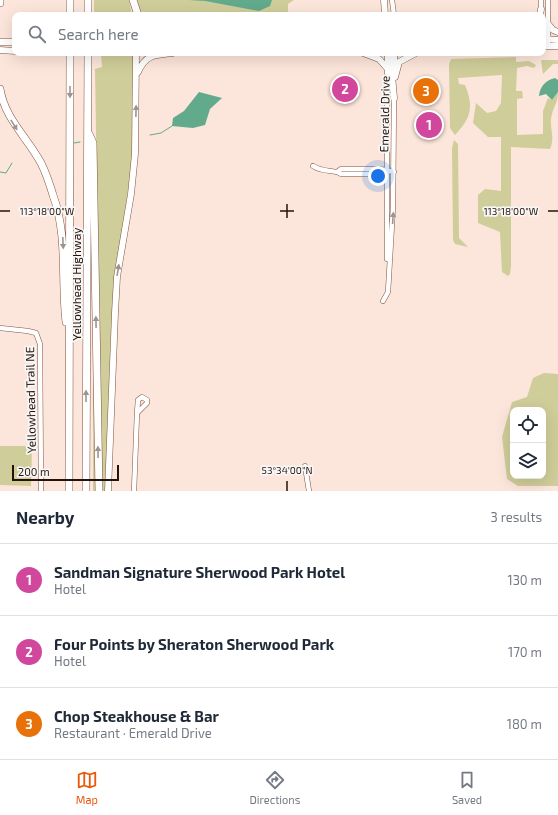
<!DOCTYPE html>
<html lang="en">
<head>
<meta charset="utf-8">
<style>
	:root { --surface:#fff; --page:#f2f2f3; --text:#1f2937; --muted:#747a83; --line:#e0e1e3; --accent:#ea580c }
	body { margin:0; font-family:"Exo 2",sans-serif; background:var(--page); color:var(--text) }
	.controls { position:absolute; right:12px; bottom:12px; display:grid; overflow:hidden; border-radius:8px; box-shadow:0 4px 16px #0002 }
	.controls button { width:36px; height:36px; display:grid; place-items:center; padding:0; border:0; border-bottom:1px solid var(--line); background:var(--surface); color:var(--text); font:20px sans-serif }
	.scale { position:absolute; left:12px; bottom:10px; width:107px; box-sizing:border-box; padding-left:4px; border:2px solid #261209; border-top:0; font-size:11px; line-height:14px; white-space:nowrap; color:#261209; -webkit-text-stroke:3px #f7f7f7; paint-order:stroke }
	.you { position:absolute; left:378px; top:176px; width:14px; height:14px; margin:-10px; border:3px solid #fff; border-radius:50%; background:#1a73e8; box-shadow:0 0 0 6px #1a73e833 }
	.badge { display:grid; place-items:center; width:26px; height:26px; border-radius:50%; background:var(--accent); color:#fff; font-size:13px; font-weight:700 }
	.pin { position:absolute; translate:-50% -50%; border:2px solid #fff; box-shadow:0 1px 4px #0006 }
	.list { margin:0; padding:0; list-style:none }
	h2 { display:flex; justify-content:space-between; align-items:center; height:52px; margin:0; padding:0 16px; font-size:17px }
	h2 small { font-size:13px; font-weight:400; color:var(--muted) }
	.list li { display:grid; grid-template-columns:26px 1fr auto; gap:12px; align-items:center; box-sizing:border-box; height:72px; padding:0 16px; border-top:1px solid var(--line) }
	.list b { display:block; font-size:15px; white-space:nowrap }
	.list p { margin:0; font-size:13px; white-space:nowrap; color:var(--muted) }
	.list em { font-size:13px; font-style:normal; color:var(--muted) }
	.icon { flex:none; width:22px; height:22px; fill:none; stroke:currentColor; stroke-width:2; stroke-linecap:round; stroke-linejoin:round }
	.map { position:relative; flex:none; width:558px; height:491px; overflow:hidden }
	.search { position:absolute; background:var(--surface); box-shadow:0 4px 16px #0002; left:12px; right:12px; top:12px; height:44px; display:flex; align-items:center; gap:10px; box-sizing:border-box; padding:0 14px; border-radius:8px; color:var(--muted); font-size:15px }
	.sheet { height:268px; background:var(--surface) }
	nav { display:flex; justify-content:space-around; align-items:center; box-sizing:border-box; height:56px; border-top:1px solid var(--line); background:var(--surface); font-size:11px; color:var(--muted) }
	nav a { display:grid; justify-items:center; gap:2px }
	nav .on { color:var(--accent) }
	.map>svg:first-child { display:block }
</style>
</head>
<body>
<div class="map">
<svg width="558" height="491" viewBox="0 0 558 491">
	<rect width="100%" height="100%" fill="#fce5da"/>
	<path fill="#cfcd99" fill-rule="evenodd" d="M 94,0 L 129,0 L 132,15 L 94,15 Z
		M 136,0 L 294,0 L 288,4 L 288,15 L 140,15 Z
		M 131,53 L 134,59 L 132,160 L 116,277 L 111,328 L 105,491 L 102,491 L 95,69 L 102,67 L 101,54 Z
		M 516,57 L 516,62 L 529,61 L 536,65 L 534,68 L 527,66 L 517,68 L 516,91 L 522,91 L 523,98 L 517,99 L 517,135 L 543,134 L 543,111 L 548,98 L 552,100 L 558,92 C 558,103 554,105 552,114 C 548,128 556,134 550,149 L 511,147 L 511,266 L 510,274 L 508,276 L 502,272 L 500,232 L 478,223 L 478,195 L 485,189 L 501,191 L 501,137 L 488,137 L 473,123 L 476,103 L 487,113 L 496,111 L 501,103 L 502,75 L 458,78 L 459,84 L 465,85 C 474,107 471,118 455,135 L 450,128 L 449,64 L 451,59 Z
		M 541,60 L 558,60 L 558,64 L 553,64 L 543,74 Z
		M 454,140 L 458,144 L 459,238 L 468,247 L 455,244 L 453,240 L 452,148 Z
		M 93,338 L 97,491 L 93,491 Z
		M 544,373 L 558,374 L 558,486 L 518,486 L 507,479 L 502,437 L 512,402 L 527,397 L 533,378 ZM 513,410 L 543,410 L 543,476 L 513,476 Z
		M 0,446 L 32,446 L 31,486 L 0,485 Z"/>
	<path fill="#62aa8c" d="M 189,0 L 272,0 L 270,6 L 259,11 L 205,1 Z
		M 555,78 L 558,80 L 558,92 L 552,100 L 546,94 L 539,96 C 540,86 546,80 555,78 Z
		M 199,92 L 222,98 L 210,109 L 205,125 L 193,128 L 172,126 L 173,118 L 184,111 Z"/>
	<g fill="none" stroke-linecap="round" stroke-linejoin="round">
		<path stroke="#62aa8c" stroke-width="1" d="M 150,135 L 161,133 L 172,126
			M 74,143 L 80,142
			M 0,172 L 6,173 L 12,163"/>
		<g stroke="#83533d" stroke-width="5.5">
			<path id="minor" d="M 392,0 L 394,15
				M 548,0 L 548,42
				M 541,12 L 541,0
				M 395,73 L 395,53
				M 313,166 C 324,173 333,169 341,174 L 380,174 L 386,172
				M 337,172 L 341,169 L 380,169 L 394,172
				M 387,259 L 387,53
				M 383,301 L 388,292 L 393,207 L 394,95
				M 0,328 L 28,331 L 36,333 L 40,344 L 41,491
				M 142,397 L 147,400 L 147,403 L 137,413 L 138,400 Z
				M 305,466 L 309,491
				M 134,491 L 137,413"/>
		</g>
		<g stroke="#83533d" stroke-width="7">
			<path id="major" d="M 384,0 L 385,15
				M 540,15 L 541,9
				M 548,24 L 553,30 L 558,32
				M 543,39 L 558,40
				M 0,42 L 15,42
				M 543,46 L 558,46
				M 0,50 L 15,51
				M 363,53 L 379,59 L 387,68
				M 390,53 L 394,98
				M 138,72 C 146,54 155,55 173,53
				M 395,77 L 399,62 L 416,53
				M 108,491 L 115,313 L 117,277 L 131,194 L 135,154 L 136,53"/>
		</g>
		<g stroke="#83533d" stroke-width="8">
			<path id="highway" d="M 88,0 L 88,15
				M 133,0 L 138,15
				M 0,3 L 0,0
				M 70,15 L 70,0
				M 0,89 C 5,119 27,137 41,163 C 46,173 50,185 53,195 C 68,236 61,280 66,322
				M 89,134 L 93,143 L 99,491
				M 69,491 L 70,53
				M 86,491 L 88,53"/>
		</g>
		<use href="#minor" stroke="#fff" stroke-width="4.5"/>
		<use href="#major" stroke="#fff" stroke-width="6"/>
		<use href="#highway" stroke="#fff" stroke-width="7"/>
	</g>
	<defs><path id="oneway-solid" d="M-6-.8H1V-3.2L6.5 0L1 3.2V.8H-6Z"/></defs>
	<g fill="#9d9490">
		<use href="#oneway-solid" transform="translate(70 92) rotate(90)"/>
		<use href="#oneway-solid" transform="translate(136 111) rotate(-89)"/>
		<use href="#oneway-solid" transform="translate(14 125) rotate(58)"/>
		<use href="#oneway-solid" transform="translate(393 218) rotate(-86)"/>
		<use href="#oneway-solid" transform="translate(63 243) rotate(88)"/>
		<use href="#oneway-solid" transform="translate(118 270) rotate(-81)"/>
		<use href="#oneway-solid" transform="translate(96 322) rotate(-91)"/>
		<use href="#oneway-solid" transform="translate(86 396) rotate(-90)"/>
		<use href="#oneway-solid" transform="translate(98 452) rotate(-91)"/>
	</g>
	<path fill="none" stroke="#261209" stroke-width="1.5" d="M 287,204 L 287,218M 0,211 L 10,211M 280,211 L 294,211M 548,211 L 558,211M 287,481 L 287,491"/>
	<g text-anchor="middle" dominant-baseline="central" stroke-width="3.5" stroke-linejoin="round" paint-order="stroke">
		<g font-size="12" fill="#261209" stroke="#f7f7f7">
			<text transform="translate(384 114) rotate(-89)">Emerald Drive</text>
			<text transform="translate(76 284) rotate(-90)">Yellowhead Highway</text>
			<text transform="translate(30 400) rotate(-91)">Yellowhead Trail NE</text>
		</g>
	</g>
	<g font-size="10" text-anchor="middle" fill="#261209" stroke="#f7f7f7" stroke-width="3.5" stroke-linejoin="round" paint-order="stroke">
		<text x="511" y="215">113°18'00"W</text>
		<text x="47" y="215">113°18'00"W</text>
		<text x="287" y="474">53°34'00"N</text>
	</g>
</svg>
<div class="controls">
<button><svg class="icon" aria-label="locate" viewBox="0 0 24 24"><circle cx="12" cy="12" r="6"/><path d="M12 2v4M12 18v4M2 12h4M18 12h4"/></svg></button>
<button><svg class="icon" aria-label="layers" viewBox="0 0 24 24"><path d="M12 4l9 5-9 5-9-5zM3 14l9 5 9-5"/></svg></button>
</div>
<div class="scale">200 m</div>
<div class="you"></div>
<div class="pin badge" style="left:429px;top:125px;background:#d1479c">1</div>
<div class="pin badge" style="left:345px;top:89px;background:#d1479c">2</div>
<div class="pin badge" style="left:426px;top:91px;background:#e8710a">3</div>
<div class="search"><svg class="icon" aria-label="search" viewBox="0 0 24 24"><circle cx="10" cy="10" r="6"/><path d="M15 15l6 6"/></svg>Search here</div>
</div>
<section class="sheet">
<h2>Nearby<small>3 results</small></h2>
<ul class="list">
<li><span class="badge" style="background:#d1479c">1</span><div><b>Sandman Signature Sherwood Park Hotel</b><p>Hotel</p></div><em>130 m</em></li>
<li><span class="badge" style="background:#d1479c">2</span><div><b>Four Points by Sheraton Sherwood Park</b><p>Hotel</p></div><em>170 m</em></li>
<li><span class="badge" style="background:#e8710a">3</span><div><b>Chop Steakhouse &amp; Bar</b><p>Restaurant · Emerald Drive</p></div><em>180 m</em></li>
</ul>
</section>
<nav>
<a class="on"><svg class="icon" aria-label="map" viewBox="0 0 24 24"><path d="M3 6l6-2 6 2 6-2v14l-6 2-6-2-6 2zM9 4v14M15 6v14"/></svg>Map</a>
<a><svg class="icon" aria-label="directions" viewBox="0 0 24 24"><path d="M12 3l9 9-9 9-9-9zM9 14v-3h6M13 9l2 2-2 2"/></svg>Directions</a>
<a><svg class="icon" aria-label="saved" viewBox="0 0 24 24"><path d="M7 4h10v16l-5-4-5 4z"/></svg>Saved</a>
</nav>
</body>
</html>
